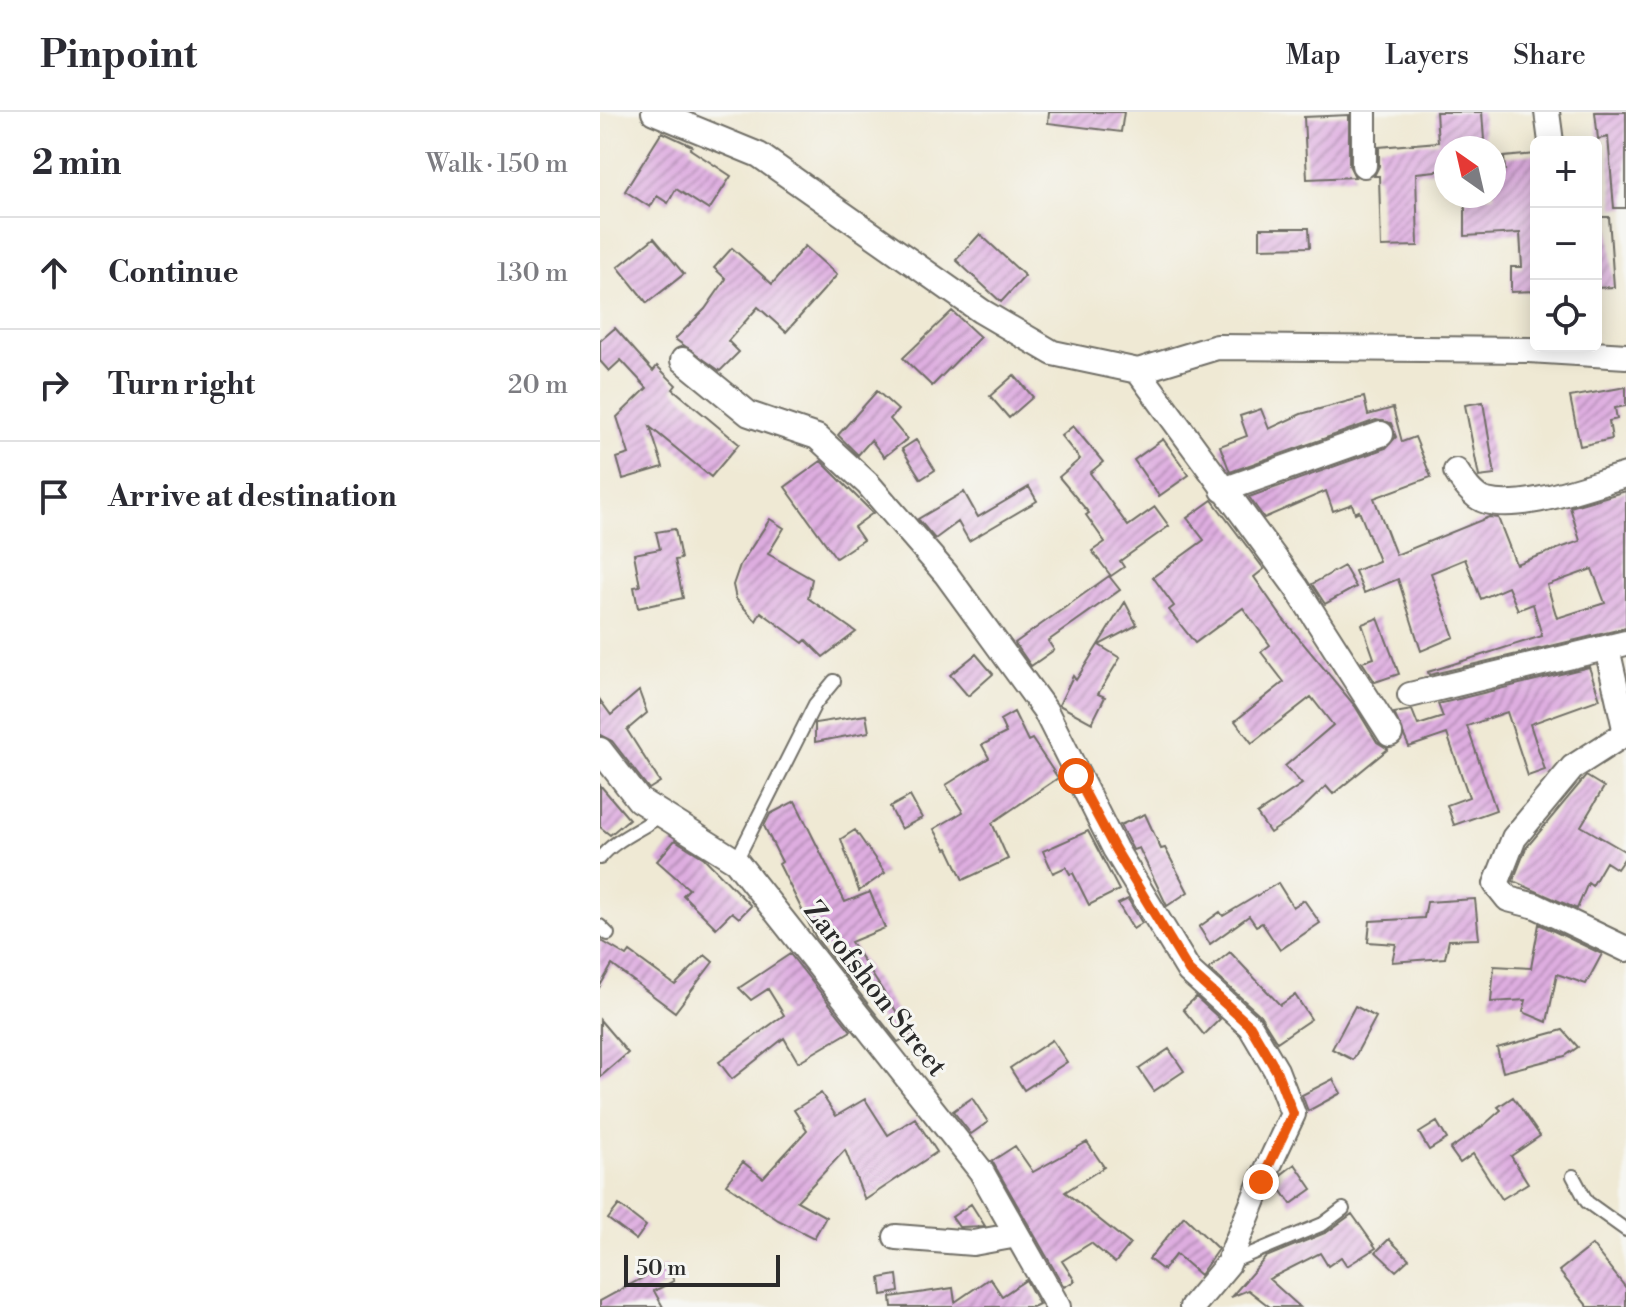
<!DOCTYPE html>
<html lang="en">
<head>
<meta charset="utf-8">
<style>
	:root { --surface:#fff; --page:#f7f7f7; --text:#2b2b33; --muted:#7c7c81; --line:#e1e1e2 }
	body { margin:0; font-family:"Libre Bodoni",serif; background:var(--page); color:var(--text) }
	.controls { position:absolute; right:24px; top:24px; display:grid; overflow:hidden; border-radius:12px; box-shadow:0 4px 20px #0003 }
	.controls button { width:72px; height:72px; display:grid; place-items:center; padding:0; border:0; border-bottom:2px solid var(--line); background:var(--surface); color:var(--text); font:40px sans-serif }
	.compass { position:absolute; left:834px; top:24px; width:72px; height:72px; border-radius:50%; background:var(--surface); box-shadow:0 4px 20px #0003; rotate:326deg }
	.scale { position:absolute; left:24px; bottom:20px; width:156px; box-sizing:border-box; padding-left:8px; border:4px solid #2b2b2b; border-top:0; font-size:22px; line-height:28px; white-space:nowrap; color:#2b2b2b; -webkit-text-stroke:6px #f6f6f2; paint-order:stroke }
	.stop { position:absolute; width:24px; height:24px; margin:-18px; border:6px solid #ea580c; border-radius:50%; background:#fff }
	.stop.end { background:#ea580c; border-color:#fff; box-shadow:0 2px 8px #0008 }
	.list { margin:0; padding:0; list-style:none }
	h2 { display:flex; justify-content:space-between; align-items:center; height:104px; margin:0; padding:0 32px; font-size:34px }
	h2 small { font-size:26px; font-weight:400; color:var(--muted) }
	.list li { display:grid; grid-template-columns:52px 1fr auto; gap:24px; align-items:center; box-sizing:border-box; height:112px; padding:0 32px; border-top:2px solid var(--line) }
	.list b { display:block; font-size:30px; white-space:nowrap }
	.list em { font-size:26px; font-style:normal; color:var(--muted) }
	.icon { flex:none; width:44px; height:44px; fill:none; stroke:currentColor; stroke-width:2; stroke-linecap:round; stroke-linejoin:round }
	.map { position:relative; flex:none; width:1026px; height:1195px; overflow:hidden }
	header { display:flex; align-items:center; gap:48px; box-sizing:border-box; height:112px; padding:0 40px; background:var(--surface); border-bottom:2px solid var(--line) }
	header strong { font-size:38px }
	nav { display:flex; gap:44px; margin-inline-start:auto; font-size:28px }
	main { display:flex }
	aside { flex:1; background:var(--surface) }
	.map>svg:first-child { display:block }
</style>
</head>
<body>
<header>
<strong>Pinpoint</strong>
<nav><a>Map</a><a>Layers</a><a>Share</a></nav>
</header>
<main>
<aside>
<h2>2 min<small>Walk · 150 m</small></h2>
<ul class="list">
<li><svg class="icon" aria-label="ahead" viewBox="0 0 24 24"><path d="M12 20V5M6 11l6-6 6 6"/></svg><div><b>Continue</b></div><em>130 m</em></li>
<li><svg class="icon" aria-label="right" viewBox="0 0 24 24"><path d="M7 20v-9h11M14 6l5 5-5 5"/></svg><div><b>Turn right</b></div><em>20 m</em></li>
<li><svg class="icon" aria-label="arrive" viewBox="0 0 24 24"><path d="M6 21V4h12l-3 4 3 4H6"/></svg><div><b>Arrive at destination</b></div></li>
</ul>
</aside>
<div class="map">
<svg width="1026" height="1195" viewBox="0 0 1026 1195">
	<defs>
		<pattern id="building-hatch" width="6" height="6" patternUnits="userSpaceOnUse" patternTransform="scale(2)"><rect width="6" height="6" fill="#deade0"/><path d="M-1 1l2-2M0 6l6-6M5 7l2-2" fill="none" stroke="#b48db6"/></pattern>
	</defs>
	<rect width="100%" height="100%" fill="#f6f6f2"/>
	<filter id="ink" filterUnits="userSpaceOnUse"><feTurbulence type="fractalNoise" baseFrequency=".0125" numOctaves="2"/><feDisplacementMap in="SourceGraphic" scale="16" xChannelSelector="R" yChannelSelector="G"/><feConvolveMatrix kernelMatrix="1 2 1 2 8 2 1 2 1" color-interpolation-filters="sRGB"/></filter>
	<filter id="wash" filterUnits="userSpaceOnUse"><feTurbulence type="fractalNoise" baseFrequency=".006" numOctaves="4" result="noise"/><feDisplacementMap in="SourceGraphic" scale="32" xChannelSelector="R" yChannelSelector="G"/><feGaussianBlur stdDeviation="1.8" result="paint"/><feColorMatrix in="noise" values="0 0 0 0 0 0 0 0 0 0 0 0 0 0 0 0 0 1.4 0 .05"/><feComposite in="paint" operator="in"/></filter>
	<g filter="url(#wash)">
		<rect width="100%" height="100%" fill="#efe9d4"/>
		<g id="blocks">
			<path fill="url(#building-hatch)" fill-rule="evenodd" d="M 449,0 L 524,0 L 521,20 L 448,11 Z
				M 836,0 L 882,0 L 884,28 L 868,29 L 868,36 L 846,36 L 846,58 L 816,61 L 818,134 L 781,135 L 779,64 L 774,64 L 779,54 L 779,35 L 838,30 Z
				M 995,0 L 1026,0 L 1026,96 L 1014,96 L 1008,25 L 998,27 Z
				M 749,3 L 749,53 L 755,65 L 707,67 L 704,5 Z
				M 62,20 L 92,34 L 90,37 L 131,64 L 109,98 L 76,77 L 68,91 L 57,84 L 50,95 L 25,79 Z
				M 936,42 L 936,179 L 911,180 L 911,155 L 922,155 L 920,121 L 865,124 L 865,84 L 894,84 L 894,59 L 905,58 L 904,45 Z
				M 996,105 L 1009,105 L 1014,175 L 996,176 Z
				M 660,116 L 709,116 L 710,135 L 660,136 Z
				M 380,122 L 425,164 L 401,190 L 356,148 Z
				M 54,126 L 84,162 L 47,191 L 18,155 Z
				M 205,134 L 237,163 L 186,220 L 158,195 L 128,229 L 139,240 L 120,259 L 75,227 L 105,197 L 126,167 L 114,156 L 132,136 L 172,172 Z
				M 352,199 L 380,225 L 332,274 L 303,246 Z
				M 15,216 L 53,259 L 57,254 L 76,273 L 73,277 L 139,332 L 111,365 L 50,315 L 63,355 L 23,367 L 17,346 L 29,342 L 17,305 L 47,276 L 21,248 L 9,259 L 0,249 L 0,229 Z
				M 414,263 L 433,285 L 409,306 L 390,284 Z
				M 1026,275 L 1026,294 L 1015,296 L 1017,307 L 1009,309 L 1012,327 L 980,334 L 970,285 Z
				M 277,279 L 298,298 L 290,307 L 307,327 L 284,345 L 271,328 L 258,343 L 238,323 Z
				M 764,285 L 768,303 L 793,296 L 802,330 L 815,325 L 831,365 L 774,386 L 796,443 L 889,405 L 898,406 L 916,452 L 980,429 L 970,395 L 1026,379 L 1026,516 L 829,563 L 828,560 L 942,524 L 933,492 L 918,498 L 908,475 L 881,487 L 865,447 L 831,461 L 854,525 L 821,539 L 798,467 L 764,481 L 755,459 L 779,449 L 759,399 L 755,401 L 752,392 L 733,399 L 726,379 L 664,406 L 649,385 L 786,336 L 796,325 L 791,311 L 776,308 L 630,360 L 620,334 L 647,324 L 640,304 L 661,297 L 669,317 L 701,302 ZM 992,457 L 1005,491 L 957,506 L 947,473 Z
				M 883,290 L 895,363 L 879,365 L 865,293 Z
				M 473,314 L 503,350 L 490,361 L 528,414 L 555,395 L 569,414 L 520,449 L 524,455 L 511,464 L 492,439 L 505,430 L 486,403 L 489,401 L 459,365 L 480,347 L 461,324 Z
				M 563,327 L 589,363 L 559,384 L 534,348 Z
				M 316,328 L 335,358 L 321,367 L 302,337 Z
				M 221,349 L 273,401 L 254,415 L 263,428 L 236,446 L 185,375 Z
				M 429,375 L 437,389 L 369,429 L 358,410 L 335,427 L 318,407 L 364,380 L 378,405 Z
				M 612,388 L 664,457 L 654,465 L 683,507 L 755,594 L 777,630 L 788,637 L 733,682 L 726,674 L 693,706 L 670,721 L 657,702 L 702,672 L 685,654 L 733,613 L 711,585 L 652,631 L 635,609 L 684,570 L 661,540 L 670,533 L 643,496 L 595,531 L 569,498 L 574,494 L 553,465 L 604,428 L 587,406 Z
				M 170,407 L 184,416 L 168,442 L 212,467 L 208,486 L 256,520 L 223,545 L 206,528 L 203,531 L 161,500 L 156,509 L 136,487 L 133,473 L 140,453 Z
				M 75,417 L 81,447 L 75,448 L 83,486 L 38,496 L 34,475 L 40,474 L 34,442 L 60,437 L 56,420 Z
				M 744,454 L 756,475 L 725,492 L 712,472 Z
				M 509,464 L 520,478 L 448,529 L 454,538 L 431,554 L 415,531 Z
				M 525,490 L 537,513 L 499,533 L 520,546 L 498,582 L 505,585 L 492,611 L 459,593 L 473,564 L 476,568 Z
				M 778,506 L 799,562 L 775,570 L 762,550 L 774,546 L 762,512 Z
				M 376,542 L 393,562 L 368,584 L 350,563 Z
				M 989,555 L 1000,587 L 930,612 L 945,658 L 928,664 L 907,600 L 867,614 L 896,698 L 854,713 L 847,693 L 869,685 L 847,622 L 809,635 L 794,601 L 812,598 L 818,613 L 843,605 L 838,592 Z
				M 39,579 L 47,601 L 27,618 L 60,670 L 49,677 L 12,629 L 0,623 L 0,588 L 11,603 Z
				M 414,600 L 428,629 L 432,627 L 458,666 L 392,711 L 408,747 L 363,768 L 348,736 L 346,737 L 334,717 L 363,700 L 346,673 L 389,646 L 382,633 L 406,621 L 400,608 Z
				M 266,603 L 269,620 L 215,630 L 215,611 Z
				M 986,664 L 1004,675 L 981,714 L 1026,740 L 1026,744 L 1017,757 L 1006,750 L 992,774 L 988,771 L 977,797 L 913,769 L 926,736 Z
				M 0,673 L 29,707 L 10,723 L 0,715 Z
				M 310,684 L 322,706 L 301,717 L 290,695 Z
				M 195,689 L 245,790 L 270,780 L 285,816 L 251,830 L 311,922 L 298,930 L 216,826 L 179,752 L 182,750 L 164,714 L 170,702 Z
				M 545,702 L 561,737 L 565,736 L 588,780 L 567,794 L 539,736 L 533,738 L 520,713 Z
				M 255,718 L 285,761 L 259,779 L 241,727 Z
				M 488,719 L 519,778 L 489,793 L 473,761 L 470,762 L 466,755 L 453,761 L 443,739 Z
				M 75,728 L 104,746 L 151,794 L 139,806 L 132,800 L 116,816 L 83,783 L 89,777 L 57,749 Z
				M 678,771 L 693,795 L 704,788 L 720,811 L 680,838 L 662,811 L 656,814 L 649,804 L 610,832 L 599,815 L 620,800 L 623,804 Z
				M 528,787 L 542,811 L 533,817 L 518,792 Z
				M 875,787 L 879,827 L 849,828 L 845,846 L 792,850 L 796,832 L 768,830 L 770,809 L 824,806 L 827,790 Z
				M 939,812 L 1002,842 L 986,872 L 957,862 L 947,910 L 923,900 L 926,888 L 891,890 L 894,854 L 931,856 Z
				M 0,828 L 27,844 L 30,840 L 75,873 L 105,843 L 113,850 L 75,900 L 12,853 L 0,874 Z
				M 630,840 L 680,893 L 695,883 L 711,907 L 677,930 L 660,903 L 609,857 Z
				M 190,842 L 251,919 L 198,950 L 184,926 L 132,967 L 119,950 L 184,903 L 168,877 L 151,888 L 139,876 Z
				M 596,885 L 620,907 L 604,923 L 583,897 Z
				M 755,894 L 776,905 L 753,948 L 732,937 Z
				M 0,908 L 28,941 L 0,965 Z
				M 963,918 L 978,935 L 965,944 L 903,960 L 897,936 Z
				M 452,928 L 467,950 L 424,978 L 410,956 Z
				M 569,937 L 584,959 L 554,979 L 539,957 Z
				M 733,967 L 741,981 L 708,999 L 702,983 Z
				M 221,981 L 236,1004 L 265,987 L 288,1023 L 315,1006 L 337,1040 L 265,1088 L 245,1038 L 197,1089 L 226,1105 L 214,1126 L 178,1108 L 126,1072 L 143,1050 L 163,1066 L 207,1018 L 194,998 Z
				M 913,985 L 940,1024 L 911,1044 L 928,1071 L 902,1087 L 873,1042 L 860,1051 L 850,1037 L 884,1013 L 901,998 L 898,995 Z
				M 372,986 L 388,1010 L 371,1022 L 353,999 Z
				M 837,1010 L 847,1027 L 829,1038 L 819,1021 Z
				M 487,1030 L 504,1055 L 465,1080 L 530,1132 L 515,1151 L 491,1131 L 462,1149 L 475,1169 L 464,1175 L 392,1049 L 415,1034 L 433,1060 Z
				M 695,1052 L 712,1077 L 691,1092 L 677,1072 L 682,1062 Z
				M 371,1092 L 385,1114 L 359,1115 L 352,1105 Z
				M 19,1093 L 46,1114 L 36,1128 L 8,1107 Z
				M 752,1102 L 776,1136 L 747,1154 L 741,1145 L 728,1154 L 720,1141 L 669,1167 L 700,1195 L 670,1195 L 648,1178 L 631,1185 L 666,1145 L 727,1120 Z
				M 584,1104 L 618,1137 L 600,1163 L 576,1142 L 563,1158 L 549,1147 Z
				M 789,1127 L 809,1147 L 796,1159 L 776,1140 Z
				M 992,1133 L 1026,1176 L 1026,1195 L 988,1195 L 959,1159 Z
				M 66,1153 L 74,1169 L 54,1179 L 63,1195 L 0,1195 L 0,1189 Z
				M 297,1163 L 299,1180 L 282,1183 L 280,1166 Z
				M 390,1166 L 402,1184 L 426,1168 L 439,1192 L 433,1195 L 292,1195 L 291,1185 L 353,1176 L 355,1190 Z"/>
		</g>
	</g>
	<g filter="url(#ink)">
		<use href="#blocks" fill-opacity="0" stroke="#706e66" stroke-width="2"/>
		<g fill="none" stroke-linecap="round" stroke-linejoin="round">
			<g stroke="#706e66" stroke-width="16">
				<path id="lane" d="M 0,746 C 16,726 42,718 62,702
					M 136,749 L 215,592 L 234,569
					M 0,814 L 8,822
					M 973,1064 L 987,1090 L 1026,1118
					M 631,1150 L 723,1112 L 743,1097"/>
			</g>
			<g stroke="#706e66" stroke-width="28">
				<path id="street" d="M 54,0 L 159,43 L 381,199 L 453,241 L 538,259 L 617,235 L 929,238 L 1026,244
					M 764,0 L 764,53
					M 947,0 L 951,30
					M 83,248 L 149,302 L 217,325 L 268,372 L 346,462 L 445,598 L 515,737 L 589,859 L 650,914 L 676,958 L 693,1002 L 661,1070 L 628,1152 L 592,1195
					M 538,259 L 696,475 L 790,622
					M 856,359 C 862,369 874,386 886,389 C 925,399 988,373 1026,363
					M 623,378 L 781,322
					M 1007,536 L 1026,621 L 973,655 L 914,726 L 896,772 L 908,787 L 936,794 L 1026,837
					M 810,583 L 1026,531
					M 0,638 L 39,688 L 136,749 L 381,1059 L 458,1195
					M 296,1125 L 373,1131 L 417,1123"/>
			</g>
			<use href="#lane" stroke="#fff" stroke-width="12"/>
			<use href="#street" stroke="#fff" stroke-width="24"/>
		</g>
	</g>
	<g fill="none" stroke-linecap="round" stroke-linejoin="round" filter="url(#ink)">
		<path stroke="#ea580c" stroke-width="10" d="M 476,664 L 515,737 L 589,859 L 650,914 L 676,958 L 693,1002 L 661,1070"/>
	</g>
	<g text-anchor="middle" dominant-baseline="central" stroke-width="6" stroke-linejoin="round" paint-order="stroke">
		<g font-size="28" fill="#2b2b2b" stroke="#f6f6f2">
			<text transform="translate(275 877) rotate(52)">Zarofshon Street</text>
		</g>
	</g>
</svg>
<div class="controls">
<button>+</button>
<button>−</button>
<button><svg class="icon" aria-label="locate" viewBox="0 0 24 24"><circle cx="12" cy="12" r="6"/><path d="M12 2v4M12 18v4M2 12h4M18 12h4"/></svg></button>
</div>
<svg class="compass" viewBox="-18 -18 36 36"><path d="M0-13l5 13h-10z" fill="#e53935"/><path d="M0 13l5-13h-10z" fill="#7c7c81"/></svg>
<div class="scale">50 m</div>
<div class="stop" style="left:476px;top:664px"></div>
<div class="stop end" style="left:661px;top:1070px"></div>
</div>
</main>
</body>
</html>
